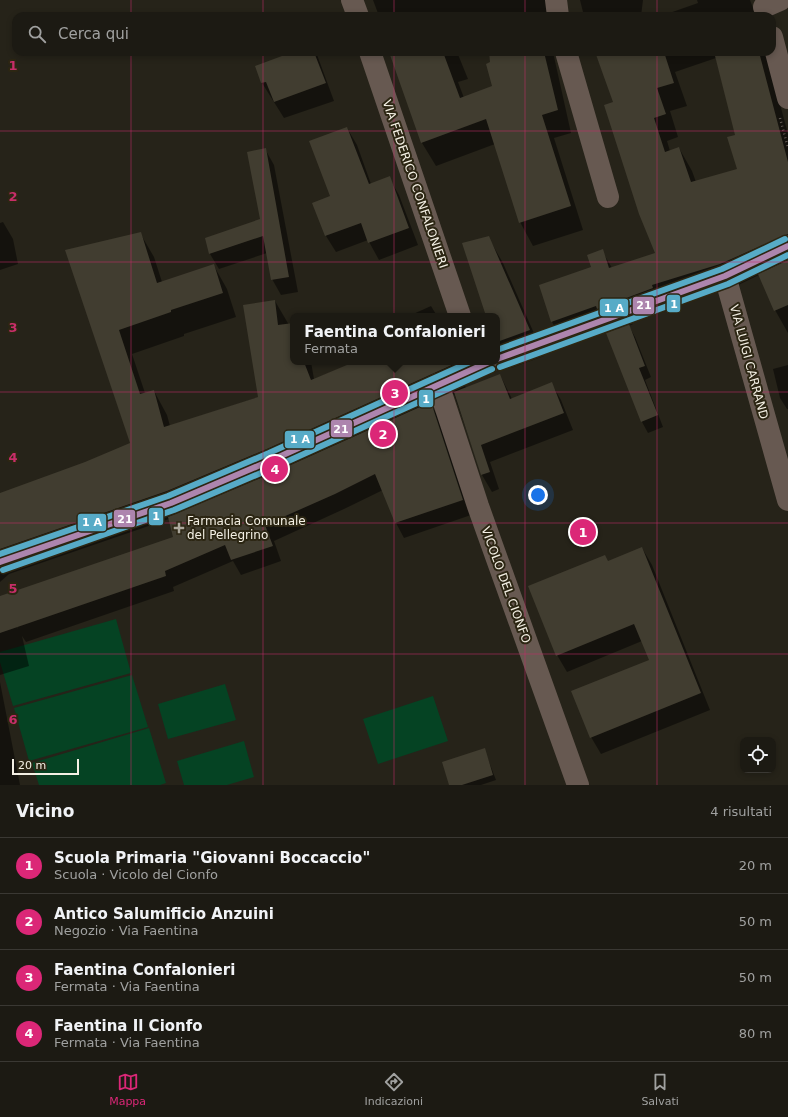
<!DOCTYPE html>
<html lang="it">
<head>
<meta charset="utf-8">
<style>
	:root { --surface:#1c1a13; --page:#292721; --text:#f1f3f6; --muted:#a0a1a0; --line:#3a3833; --accent:#db2777 }
	body { margin:0; font-family:"DejaVu Sans",sans-serif; background:var(--page); color:var(--text) }
	.controls { position:absolute; right:12px; bottom:12px; display:grid; overflow:hidden; border-radius:8px; box-shadow:0 2px 6px #0003 }
	.controls button { width:36px; height:36px; display:grid; place-items:center; padding:0; border:0; border-bottom:1px solid var(--line); background:var(--surface); color:var(--text); font:20px sans-serif }
	.scale { position:absolute; left:12px; bottom:10px; width:67px; box-sizing:border-box; padding-left:4px; border:2px solid #f4f0e4; border-top:0; font-size:11px; line-height:14px; white-space:nowrap; color:#f4f0e4; -webkit-text-stroke:3px #2c2613; paint-order:stroke }
	.you { position:absolute; left:538px; top:495px; width:14px; height:14px; margin:-10px; border:3px solid #fff; border-radius:50%; background:#1a73e8; box-shadow:0 0 0 6px #1a73e833 }
	.badge { display:grid; place-items:center; width:26px; height:26px; border-radius:50%; background:var(--accent); color:#fff; font-size:13px; font-weight:700 }
	.pin { position:absolute; translate:-50% -50%; border:2px solid #fff; box-shadow:0 1px 4px #0006 }
	.popup { position:absolute; left:290px; top:313px; width:210px; height:52px; box-sizing:border-box; display:grid; place-content:center; border-radius:8px; background:var(--surface); filter:drop-shadow(0 1px 3px #0005); font-size:13px; white-space:nowrap; color:var(--muted) }
	.popup b { font-size:15px; color:var(--text) }
	.popup::after { content:''; position:absolute; left:50%; top:100%; margin-left:-8px; border:8px solid transparent; border-top-color:var(--surface) }
	.list { margin:0; padding:0; list-style:none }
	h2 { display:flex; justify-content:space-between; align-items:center; height:52px; margin:0; padding:0 16px; font-size:17px }
	h2 small { font-size:13px; font-weight:400; color:var(--muted) }
	.list li { display:grid; grid-template-columns:26px 1fr auto; gap:12px; align-items:center; box-sizing:border-box; height:56px; padding:0 16px; border-top:1px solid var(--line) }
	.list b { display:block; font-size:15px; white-space:nowrap }
	.list p { margin:0; font-size:13px; white-space:nowrap; color:var(--muted) }
	.list em { font-size:13px; font-style:normal; color:var(--muted) }
	.icon { flex:none; width:22px; height:22px; fill:none; stroke:currentColor; stroke-width:2; stroke-linecap:round; stroke-linejoin:round }
	.map { position:relative; flex:none; width:788px; height:785px; overflow:hidden }
	.search { position:absolute; background:var(--surface); box-shadow:0 2px 6px #0003; left:12px; right:12px; top:12px; height:44px; display:flex; align-items:center; gap:10px; box-sizing:border-box; padding:0 14px; border-radius:12px; color:var(--muted); font-size:15px }
	.sheet { height:276px; background:var(--surface) }
	nav { display:flex; justify-content:space-around; align-items:center; box-sizing:border-box; height:56px; border-top:1px solid var(--line); background:var(--surface); font-size:11px; color:var(--muted) }
	nav a { display:grid; justify-items:center; gap:2px }
	nav .on { color:var(--accent) }
	.map>svg:first-child { display:block }
</style>
</head>
<body>
<div class="map">
<svg width="788" height="785" viewBox="0 0 788 785">
	<rect width="100%" height="100%" fill="#262319"/>
	<path fill="#054323" d="M 116,619 L 131,673 L 13,706 L 0,662 L 0,652 Z
		M 132,675 L 148,727 L 29,761 L 14,708 Z
		M 225,684 L 236,720 L 168,739 L 158,704 Z
		M 433,696 L 448,741 L 378,764 L 363,719 Z
		M 149,728 L 166,783 L 160,785 L 39,785 L 32,763 Z
		M 244,741 L 254,777 L 227,785 L 184,785 L 177,761 Z"/>
	<path fill="#0007" fill-rule="evenodd" d="M 373,0 L 551,0 L 547,16 L 379,16 Z
		M 580,0 L 643,0 L 641,16 L 584,16 Z
		M 697,0 L 750,0 L 756,16 L 661,16 L 698,3 Z
		M 282,52 L 316,52 L 334,101 L 284,118 L 262,83 L 284,57 Z
		M 390,52 L 457,52 L 468,79 L 458,82 L 464,98 L 494,87 L 490,52 L 553,52 L 571,133 L 554,138 L 583,230 L 533,246 L 520,222 L 495,144 L 436,166 L 422,143 Z
		M 595,52 L 766,52 L 788,134 L 788,333 L 775,310 L 759,275 L 734,287 L 664,309 L 665,311 L 632,323 L 633,324 L 629,326 L 635,337 L 651,377 L 645,380 L 663,427 L 648,433 L 642,422 L 610,329 L 565,345 L 552,322 L 592,267 L 602,251 L 612,268 L 657,254 L 615,103 ZM 716,58 L 736,136 L 738,170 L 696,182 L 692,171 L 679,148 L 670,151 L 667,141 L 678,137 L 670,111 L 687,106 L 675,72 Z
		M 347,128 L 357,145 L 371,184 L 389,178 L 399,195 L 418,245 L 379,260 L 368,240 L 336,252 L 326,236 L 331,197 Z
		M 265,149 L 274,165 L 298,292 L 281,295 L 272,279 L 267,253 L 219,269 L 210,254 L 206,239 L 261,220 Z
		M 3,222 L 13,239 L 18,264 L 0,270 L 0,223 Z
		M 140,233 L 154,257 L 162,282 L 214,266 L 227,289 L 236,317 L 184,334 L 184,336 L 132,354 L 145,393 L 154,391 L 167,415 L 170,426 L 259,397 L 275,301 L 289,325 L 293,324 L 293,362 L 311,362 L 314,379 L 356,362 L 457,362 L 466,388 L 500,375 L 512,399 L 551,383 L 561,400 L 573,430 L 490,462 L 499,489 L 492,492 L 482,475 L 454,394 L 431,404 L 439,419 L 471,515 L 404,538 L 396,523 L 383,490 L 344,509 L 274,541 L 281,561 L 241,575 L 233,561 L 173,587 L 174,591 L 26,642 L 22,636 L 29,666 L 0,675 L 0,617 L 9,615 L 18,629 L 6,595 L 174,538 L 169,519 L 9,574 L 0,582 L 0,494 L 85,463 L 131,444 L 66,251 Z
		M 488,237 L 503,263 L 544,356 L 511,368 L 497,345 L 497,316 L 487,316 Z
		M 431,306 L 437,316 L 411,316 L 411,315 Z
		M 788,365 L 788,409 L 787,409 L 780,398 L 773,369 Z
		M 642,548 L 652,565 L 710,710 L 601,754 L 591,737 L 650,660 L 642,641 L 567,672 L 557,655 L 608,562 Z
		M 0,682 L 20,785 L 0,785 Z
		M 484,749 L 496,780 L 481,785 L 450,785 Z"/>
	<path fill="#413d30" d="M 281,52 L 314,52 L 326,83 L 274,102 L 266,82 L 261,83 L 255,66 L 282,56 Z
		M 389,52 L 443,52 L 460,98 L 492,86 L 486,64 L 490,62 L 489,52 L 544,52 L 558,110 L 542,115 L 571,206 L 519,223 L 486,119 L 421,143 Z
		M 595,52 L 664,52 L 674,83 L 657,88 L 666,114 L 654,118 L 665,152 L 679,147 L 691,182 L 737,169 L 727,137 L 735,135 L 714,52 L 759,52 L 788,162 L 788,234 L 720,264 L 652,285 L 653,288 L 597,309 L 596,306 L 551,322 L 539,285 L 591,267 L 587,255 L 603,249 L 609,268 L 655,253 L 639,214 L 604,105 L 613,102 Z
		M 347,127 L 369,184 L 390,176 L 409,228 L 368,243 L 361,223 L 325,236 L 312,203 L 330,196 L 309,141 Z
		M 266,148 L 289,277 L 271,280 L 263,236 L 209,254 L 205,238 L 260,219 L 247,152 Z
		M 141,232 L 157,283 L 214,264 L 223,293 L 171,310 L 171,312 L 119,330 L 140,394 L 154,390 L 164,427 L 258,397 L 243,305 L 275,300 L 278,325 L 293,323 L 293,362 L 304,362 L 311,380 L 354,362 L 453,362 L 454,364 L 267,449 L 167,491 L 0,549 L 0,493 L 85,462 L 130,443 L 65,250 Z
		M 489,236 L 530,330 L 497,342 L 497,316 L 486,316 L 462,243 Z
		M 788,260 L 788,305 L 774,311 L 758,274 Z
		M 629,324 L 645,366 L 639,368 L 658,415 L 641,422 L 606,333 Z
		M 500,374 L 510,399 L 552,382 L 564,413 L 481,445 L 490,472 L 481,475 L 454,392 Z
		M 431,402 L 463,500 L 395,523 L 375,474 L 335,494 L 265,525 L 273,546 L 231,560 L 225,545 L 165,571 L 166,576 L 0,633 L 0,596 L 173,537 L 168,517 L 277,471 Z
		M 642,547 L 701,693 L 590,738 L 571,691 L 649,660 L 634,624 L 556,656 L 528,586 L 605,555 L 608,561 Z
		M 485,748 L 493,775 L 462,785 L 449,785 L 442,762 Z"/>
	<g fill="none" stroke-linecap="round" stroke-linejoin="round">
		<path stroke="#635a54" stroke-width="2.5" stroke-dasharray="1 3" stroke-linecap="butt" d="M 780,118 L 788,148"/>
		<path stroke="#675951" stroke-width="22" d="M 352,0 L 358,16
			M 556,0 L 558,16
			M 764,7 L 780,0
			M 772,37 L 788,98
			M 370,52 L 460,316
			M 566,52 L 608,197
			M 725,276 L 788,500
			M 497,359 L 725,276 L 788,246
			M 438,384 L 478,506 L 578,785
			M 0,562 L 171,503 L 272,460 L 489,362"/>
		<g stroke="#2c2613" stroke-width="9">
			<path id="bus-1" d="M 497,359 L 725,276 L 788,246
				M 0,562 L 171,503 L 272,460 L 489,362"/>
		</g>
		<g stroke="#2c2613" stroke-width="9">
			<path id="bus-2" d="M 500,367 L 728,284 L 788,255
				M 3,570 L 174,510 L 275,467 L 492,369"/>
		</g>
		<g stroke="#2c2613" stroke-width="9">
			<path id="bus-3" d="M 497,350 L 722,269 L 785,239
				M 0,554 L 168,496 L 269,453 L 470,362"/>
		</g>
		<use href="#bus-1" stroke="#ad85ae" stroke-width="6"/>
		<use href="#bus-2" stroke="#57abc7" stroke-width="6"/>
		<use href="#bus-3" stroke="#57abc7" stroke-width="6"/>
	</g>
	<path fill="none" stroke="#c72e69" stroke-width="1" stroke-opacity="0.55" d="M 131,0 L 131,16M 263,0 L 263,16M 394,0 L 394,16M 525,0 L 525,16M 657,0 L 657,16M 131,52 L 131,785M 263,52 L 263,785M 394,52 L 394,785M 525,52 L 525,785M 657,52 L 657,785M 0,131 L 788,131M 0,262 L 788,262M 0,392 L 788,392M 0,523 L 788,523M 0,654 L 788,654"/>
	<path fill="#aca89d" stroke="#2c2613" stroke-width="1.5" d="M177 522h4v4h4v4h-4v4h-4v-4h-4v-4h4z"/>
	<g text-anchor="middle" dominant-baseline="central" stroke-width="4" stroke-linejoin="round" paint-order="stroke">
		<g font-size="12" fill="#f4f0e4" stroke="#2c2613">
			<text transform="translate(415 184) rotate(71)">VIA FEDERICO CONFALONIERI</text>
			<text transform="translate(749 362) rotate(75)">VIA LUIGI CARRAND</text>
			<text transform="translate(506 585) rotate(70)">VICOLO DEL CIONFO</text>
		</g>
		<g font-size="12" fill="#f4f0e4" stroke="#2c2613" text-anchor="start">
			<text x="187" y="521">Farmacia Comunale<tspan x="187" dy="14">del Pellegrino</tspan></text>
		</g>
	</g>
	<g font-size="13" text-anchor="middle" font-weight="bold" fill="#c72e69" stroke="#2c2613" stroke-width="4" stroke-linejoin="round" paint-order="stroke">
		<text x="13" y="70">1</text>
		<text x="13" y="201">2</text>
		<text x="13" y="332">3</text>
		<text x="13" y="462">4</text>
		<text x="13" y="593">5</text>
		<text x="13" y="724">6</text>
	</g>
	<g stroke="#2c2613" stroke-width="1.5">
		<rect x="666" y="294" width="15" height="19" rx="4" fill="#57abc7"/>
		<rect x="632" y="296" width="23" height="19" rx="4" fill="#ad85ae"/>
		<rect x="599" y="298" width="30" height="19" rx="4" fill="#57abc7"/>
		<rect x="418" y="389" width="16" height="19" rx="4" fill="#57abc7"/>
		<rect x="330" y="419" width="23" height="19" rx="4" fill="#ad85ae"/>
		<rect x="284" y="430" width="31" height="19" rx="4" fill="#57abc7"/>
		<rect x="148" y="507" width="16" height="19" rx="4" fill="#57abc7"/>
		<rect x="113" y="509" width="23" height="19" rx="4" fill="#ad85ae"/>
		<rect x="77" y="513" width="30" height="19" rx="4" fill="#57abc7"/>
	</g>
	<g font-size="11" text-anchor="middle" font-weight="bold" fill="#fff">
		<text x="674" y="308">1</text>
		<text x="644" y="309">21</text>
		<text x="614" y="312">1 A</text>
		<text x="426" y="403">1</text>
		<text x="341" y="433">21</text>
		<text x="300" y="443">1 A</text>
		<text x="156" y="520">1</text>
		<text x="125" y="523">21</text>
		<text x="92" y="526">1 A</text>
	</g>
</svg>
<div class="controls">
<button><svg class="icon" aria-label="locate" viewBox="0 0 24 24"><circle cx="12" cy="12" r="6"/><path d="M12 2v4M12 18v4M2 12h4M18 12h4"/></svg></button>
</div>
<div class="scale">20 m</div>
<div class="you"></div>
<div class="pin badge" style="left:583px;top:532px">1</div>
<div class="pin badge" style="left:383px;top:434px">2</div>
<div class="pin badge" style="left:395px;top:393px">3</div>
<div class="popup"><b>Faentina Confalonieri</b>Fermata</div>
<div class="pin badge" style="left:275px;top:469px">4</div>
<div class="search"><svg class="icon" aria-label="search" viewBox="0 0 24 24"><circle cx="10" cy="10" r="6"/><path d="M15 15l6 6"/></svg>Cerca qui</div>
</div>
<section class="sheet">
<h2>Vicino<small>4 risultati</small></h2>
<ul class="list">
<li><span class="badge">1</span><div><b>Scuola Primaria &quot;Giovanni Boccaccio&quot;</b><p>Scuola · Vicolo del Cionfo</p></div><em>20 m</em></li>
<li><span class="badge">2</span><div><b>Antico Salumificio Anzuini</b><p>Negozio · Via Faentina</p></div><em>50 m</em></li>
<li><span class="badge">3</span><div><b>Faentina Confalonieri</b><p>Fermata · Via Faentina</p></div><em>50 m</em></li>
<li><span class="badge">4</span><div><b>Faentina Il Cionfo</b><p>Fermata · Via Faentina</p></div><em>80 m</em></li>
</ul>
</section>
<nav>
<a class="on"><svg class="icon" aria-label="map" viewBox="0 0 24 24"><path d="M3 6l6-2 6 2 6-2v14l-6 2-6-2-6 2zM9 4v14M15 6v14"/></svg>Mappa</a>
<a><svg class="icon" aria-label="directions" viewBox="0 0 24 24"><path d="M12 3l9 9-9 9-9-9zM9 14v-3h6M13 9l2 2-2 2"/></svg>Indicazioni</a>
<a><svg class="icon" aria-label="saved" viewBox="0 0 24 24"><path d="M7 4h10v16l-5-4-5 4z"/></svg>Salvati</a>
</nav>
</body>
</html>
